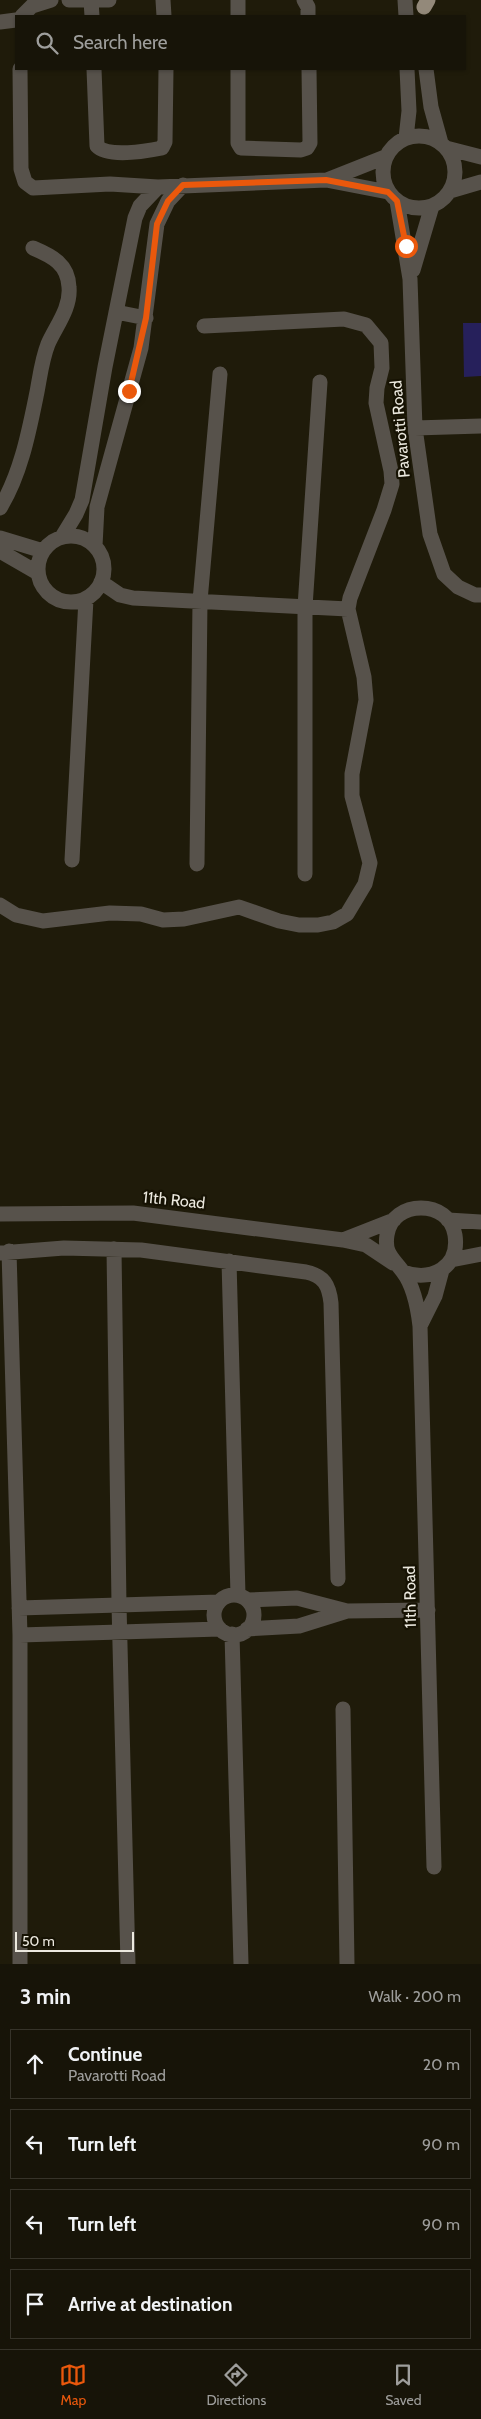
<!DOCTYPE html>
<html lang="en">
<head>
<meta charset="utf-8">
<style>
	:root { --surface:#171408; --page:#201d12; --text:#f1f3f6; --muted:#9e9e9c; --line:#363329; --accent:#ea580c }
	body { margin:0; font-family:Cabin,sans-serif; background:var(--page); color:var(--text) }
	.scale { position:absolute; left:15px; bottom:12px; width:119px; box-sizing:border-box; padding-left:5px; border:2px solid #ece9df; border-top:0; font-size:14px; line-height:18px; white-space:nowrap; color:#ece9df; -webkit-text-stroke:4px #161203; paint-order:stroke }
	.stop { position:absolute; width:15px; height:15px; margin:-11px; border:4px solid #ea580c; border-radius:50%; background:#fff }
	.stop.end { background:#ea580c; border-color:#fff; box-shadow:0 1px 5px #0008 }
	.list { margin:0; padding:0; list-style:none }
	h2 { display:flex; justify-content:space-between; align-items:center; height:65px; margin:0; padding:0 20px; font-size:21px }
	h2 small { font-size:16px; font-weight:400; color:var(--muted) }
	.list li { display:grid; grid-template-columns:32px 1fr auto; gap:15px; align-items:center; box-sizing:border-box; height:70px; margin:0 10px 10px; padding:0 10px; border:1px solid var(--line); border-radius:0px }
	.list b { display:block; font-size:19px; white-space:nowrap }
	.list p { margin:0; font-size:16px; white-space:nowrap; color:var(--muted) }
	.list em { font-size:16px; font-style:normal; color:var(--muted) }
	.icon { flex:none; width:28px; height:28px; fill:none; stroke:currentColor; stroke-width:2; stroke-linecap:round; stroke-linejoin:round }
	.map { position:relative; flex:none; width:481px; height:1964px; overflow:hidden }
	.search { position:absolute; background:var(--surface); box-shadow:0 1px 4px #0004; left:15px; right:15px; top:15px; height:55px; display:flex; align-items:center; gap:12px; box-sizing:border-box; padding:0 18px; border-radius:0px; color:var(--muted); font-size:19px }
	.sheet { height:385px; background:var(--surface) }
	nav { display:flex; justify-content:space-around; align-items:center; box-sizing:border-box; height:70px; border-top:1px solid var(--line); background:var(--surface); font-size:14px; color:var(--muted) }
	nav a { display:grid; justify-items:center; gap:2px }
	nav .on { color:var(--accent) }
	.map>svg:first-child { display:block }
</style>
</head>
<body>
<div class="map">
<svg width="481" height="1964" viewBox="0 0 481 1964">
	<rect width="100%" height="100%" fill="#1f1b0a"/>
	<path fill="#26205b" d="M 463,323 L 481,323 L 481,376 L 464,377 Z"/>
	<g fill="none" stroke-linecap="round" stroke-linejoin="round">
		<path stroke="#57524b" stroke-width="15" d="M 69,0 L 109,0
			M 163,0 L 164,16
			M 238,0 L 238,16
			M 304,0 L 308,7 L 308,16
			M 405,0 L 406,16
			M 91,1 L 92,16
			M 22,16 L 32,6 L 51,0
			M 0,22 L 16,20
			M 20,69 L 21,169 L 25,182 L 33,188 L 110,184 L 158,187 L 326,180 L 388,192
			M 94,69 L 97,146 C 108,158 147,151 162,148 L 165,142 L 166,69
			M 238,69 L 238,143 L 241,148 L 301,150 L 307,148 L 310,143 L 309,69
			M 426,69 L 431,107 L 441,143
			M383 172a36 36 0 1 1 72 0a36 36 0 1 1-72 0Z
			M 406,138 L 409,111 L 407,69
			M 446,148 L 481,157
			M 327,180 L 385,157
			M 450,191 L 481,182
			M 397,201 L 410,279 L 415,428 L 430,534 L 444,574 L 458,587 L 475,595 L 481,595
			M 413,270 L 432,206
			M 116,312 L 146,318
			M 415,428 L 481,426
			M 0,508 C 21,474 29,431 37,392 C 40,376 42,359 48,344 C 56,326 71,308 69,287 C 68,264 52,256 33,248
			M38 569a33 33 0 1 1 66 0a33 33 0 1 1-66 0Z
			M 62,537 L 76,514 L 82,500 L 105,367 L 135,218 L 140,206 L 158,187
			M 0,538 L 43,551
			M 95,546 L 97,507 L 141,348 L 157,224 L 168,201 L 183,185
			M 0,551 L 38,573
			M 101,582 L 120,595 L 133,598 L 348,609
			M 72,860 L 86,599
			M 197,864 L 200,601 L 220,374
			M 305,874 L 305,607 L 320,382
			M 0,905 L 16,915 L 43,921 L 110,913 L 141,914 L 163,920 L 184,919 L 239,907 L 279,921 L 299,925 L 318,925 L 333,922 L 347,914 L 365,884 L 370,863 L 352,796 L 352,774 L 366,700 L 364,677 L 348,609 L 350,598 L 384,510 L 392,484 L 391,471 L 376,403 L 377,388 L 382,368 L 381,343 L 366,325 L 344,319 L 204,326
			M 0,1214 L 133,1213 L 343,1240 L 366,1245 L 393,1263
			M 448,1220 L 481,1222
			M 343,1240 L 394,1220
			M 114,1249 L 119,1605 L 128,1964
			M 9,1251 L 20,1635 L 20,1964
			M 0,1253 L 64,1248 L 141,1250 L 306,1272 C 324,1276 329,1285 331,1303 L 338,1579
			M 451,1260 L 481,1254
			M 229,1261 L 238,1595
			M 403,1272 C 431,1282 460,1268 455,1235 C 450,1199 392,1199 387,1235 C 384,1254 393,1258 403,1272 C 413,1285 418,1309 420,1326 L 434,1867
			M 420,1326 L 435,1296 L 442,1270
			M214 1615a20 20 0 1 1 40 0a20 20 0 1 1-40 0Z
			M 247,1600 L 297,1598 L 347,1611 L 428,1610
			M 19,1608 L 219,1602
			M 247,1629 L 299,1626 L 347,1611
			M 232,1634 L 241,1964
			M 20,1635 L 220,1629
			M 343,1709 L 347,1964"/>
		<path stroke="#93897a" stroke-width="15" d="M 424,7 L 428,0"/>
	</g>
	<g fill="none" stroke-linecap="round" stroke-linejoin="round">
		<path stroke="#ea580c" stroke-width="6" d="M 129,391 L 146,318 L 157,224 L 168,201 L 183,185 L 326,180 L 388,192 L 397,201 L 406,246"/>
	</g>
	<g text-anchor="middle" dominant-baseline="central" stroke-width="4.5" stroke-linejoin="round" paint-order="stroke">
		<g font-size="16" fill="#ece9df" stroke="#161203">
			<text transform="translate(400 429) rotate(-95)">Pavarotti Road</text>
			<text transform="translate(174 1200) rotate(6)">11th Road</text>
			<text transform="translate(410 1597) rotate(-91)">11th Road</text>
		</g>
	</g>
</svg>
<div class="scale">50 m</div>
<div class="stop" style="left:406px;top:246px"></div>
<div class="stop end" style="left:129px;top:391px"></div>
<div class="search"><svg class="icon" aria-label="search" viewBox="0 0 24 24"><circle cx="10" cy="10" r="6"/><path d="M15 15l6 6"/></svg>Search here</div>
</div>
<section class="sheet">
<h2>3 min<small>Walk · 200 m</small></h2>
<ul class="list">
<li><svg class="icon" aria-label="ahead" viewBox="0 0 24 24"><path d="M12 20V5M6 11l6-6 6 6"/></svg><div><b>Continue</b><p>Pavarotti Road</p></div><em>20 m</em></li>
<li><svg class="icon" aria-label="left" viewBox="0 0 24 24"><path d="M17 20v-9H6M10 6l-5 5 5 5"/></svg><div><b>Turn left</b></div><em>90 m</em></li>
<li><svg class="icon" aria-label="left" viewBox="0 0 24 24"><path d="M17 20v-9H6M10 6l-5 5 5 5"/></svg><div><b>Turn left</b></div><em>90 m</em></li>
<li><svg class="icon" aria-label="arrive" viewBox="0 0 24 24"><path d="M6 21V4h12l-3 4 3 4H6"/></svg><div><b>Arrive at destination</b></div></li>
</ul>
</section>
<nav>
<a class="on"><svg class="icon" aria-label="map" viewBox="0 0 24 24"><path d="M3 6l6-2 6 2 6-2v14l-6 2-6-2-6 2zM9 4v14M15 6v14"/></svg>Map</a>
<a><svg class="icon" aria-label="directions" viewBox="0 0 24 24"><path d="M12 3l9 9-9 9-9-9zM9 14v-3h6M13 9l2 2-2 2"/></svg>Directions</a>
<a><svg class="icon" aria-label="saved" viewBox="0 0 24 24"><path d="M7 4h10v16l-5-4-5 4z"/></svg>Saved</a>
</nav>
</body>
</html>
